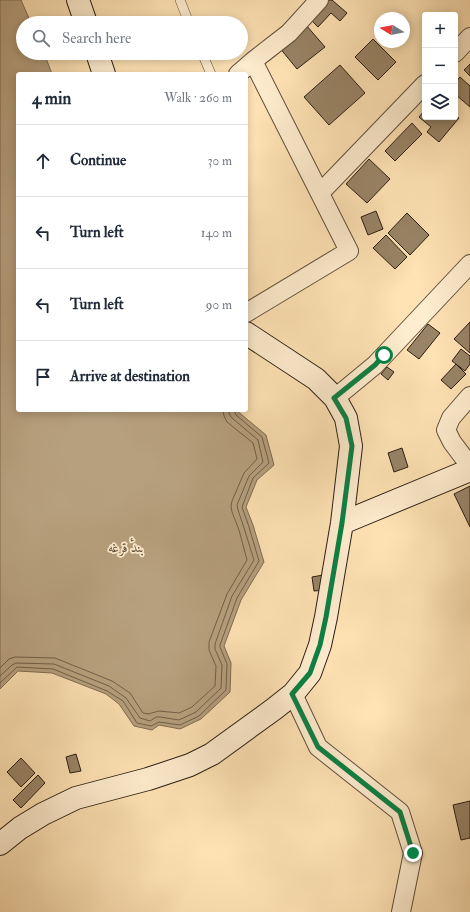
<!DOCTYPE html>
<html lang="en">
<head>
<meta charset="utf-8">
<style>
	:root { --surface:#fff; --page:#f6f6f7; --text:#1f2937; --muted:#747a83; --line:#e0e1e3 }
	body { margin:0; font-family:"IM FELL Double Pica",Amiri,serif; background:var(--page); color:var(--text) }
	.controls { position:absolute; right:12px; top:12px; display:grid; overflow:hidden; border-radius:4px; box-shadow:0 2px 10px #0003 }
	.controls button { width:36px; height:36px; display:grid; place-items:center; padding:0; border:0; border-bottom:1px solid var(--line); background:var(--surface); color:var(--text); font:20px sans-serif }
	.compass { position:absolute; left:374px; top:12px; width:36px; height:36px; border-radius:50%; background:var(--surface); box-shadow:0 2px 10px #0003; rotate:280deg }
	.stop { position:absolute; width:12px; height:12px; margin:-9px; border:3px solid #0b8043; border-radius:50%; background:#fff }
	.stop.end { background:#0b8043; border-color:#fff; box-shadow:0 1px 4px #0008 }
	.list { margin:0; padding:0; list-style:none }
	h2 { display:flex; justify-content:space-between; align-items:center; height:52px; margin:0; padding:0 16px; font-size:17px }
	h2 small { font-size:13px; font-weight:400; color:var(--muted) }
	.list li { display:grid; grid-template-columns:26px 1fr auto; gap:12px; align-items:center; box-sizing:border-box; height:72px; padding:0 16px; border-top:1px solid var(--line) }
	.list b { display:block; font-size:15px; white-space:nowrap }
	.list em { font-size:13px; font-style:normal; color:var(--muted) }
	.icon { flex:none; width:22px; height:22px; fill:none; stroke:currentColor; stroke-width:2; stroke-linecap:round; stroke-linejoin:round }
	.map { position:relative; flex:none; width:470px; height:912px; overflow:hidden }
	.search { position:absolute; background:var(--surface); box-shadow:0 2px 10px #0003; left:16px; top:16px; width:232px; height:44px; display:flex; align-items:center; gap:10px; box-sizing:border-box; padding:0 14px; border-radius:22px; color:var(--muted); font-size:15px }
	.panel { position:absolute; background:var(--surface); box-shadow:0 2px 10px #0003; left:16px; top:72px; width:232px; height:340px; border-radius:4px }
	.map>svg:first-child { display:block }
</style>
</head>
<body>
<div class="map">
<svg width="470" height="912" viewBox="0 0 470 912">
	<rect width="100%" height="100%" fill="#ffe3b5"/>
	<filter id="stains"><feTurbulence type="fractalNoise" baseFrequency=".005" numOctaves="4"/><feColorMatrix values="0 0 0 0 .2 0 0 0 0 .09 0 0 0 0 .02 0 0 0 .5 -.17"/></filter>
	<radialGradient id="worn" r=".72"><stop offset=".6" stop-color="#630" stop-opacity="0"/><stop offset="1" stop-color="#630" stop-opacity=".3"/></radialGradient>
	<path fill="#b7a07e" stroke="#7f6c53" d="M 0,0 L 21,0 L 31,23 L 23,23 L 23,53 L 44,53 L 52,74 L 18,74 L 18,410 L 236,410 L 266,435 L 274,465 L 257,480 L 246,507 L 253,525 L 264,562 L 241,600 L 224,646 L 231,663 L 230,692 L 201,719 L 180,729 L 159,725 L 152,730 L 134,726 L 119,704 L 106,694 L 52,673 L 18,671 L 0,689 Z"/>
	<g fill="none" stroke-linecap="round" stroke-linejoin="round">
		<path stroke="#705f48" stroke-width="1" d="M 0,668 L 9,659 L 15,657 L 55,658 L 112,681 L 130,693 L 143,713 L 148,714 L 159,711 L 179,713 L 192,707 L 215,686 L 216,666 L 209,650 L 209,642 L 227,594 L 247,560 L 239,530 L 232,512 L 231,506 L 232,501 L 244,473 L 257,459 L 253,443 L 227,422 L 224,416 L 223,410
			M 0,676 L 12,665 L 16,663 L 54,664 L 109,686 L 126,698 L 140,718 L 150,721 L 156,717 L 160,717 L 179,720 L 196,712 L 221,688 L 222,665 L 215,649 L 215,644 L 232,596 L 254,560 L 244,528 L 238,510 L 237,505 L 249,476 L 263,462 L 258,440 L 232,418 L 229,414 L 229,410
			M 0,683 L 17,667 L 53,669 L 107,691 L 123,701 L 137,723 L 151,726 L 159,722 L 180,725 L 199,716 L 226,690 L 227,664 L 220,647 L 220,645 L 237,598 L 259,561 L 249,527 L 242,507 L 253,478 L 269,463 L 262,437 L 236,415 L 234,410"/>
	</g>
	<path fill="#998467" stroke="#2a1e13" d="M 327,0 L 332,0 L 347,13 L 340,21 L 331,13 L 318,27 L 310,19 Z
		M 306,25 L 325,47 L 297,69 L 279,47 Z
		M 373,39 L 396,62 L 378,80 L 355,57 Z
		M 470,64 L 470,76 L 464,70 Z
		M 340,65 L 365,93 L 329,125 L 304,97 Z
		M 460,77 L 470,86 L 470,107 L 455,94 L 455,83 Z
		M 425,110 L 425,117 L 455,117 L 455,115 L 459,118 L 439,142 L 427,132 L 431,127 L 419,117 Z
		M 412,123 L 422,134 L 395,161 L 385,151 Z
		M 369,159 L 390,179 L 367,203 L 346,184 Z
		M 376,211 L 383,229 L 368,235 L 361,217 Z
		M 407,213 L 429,235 L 410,255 L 388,233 Z
		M 386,235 L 407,257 L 395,269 L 373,248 Z
		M 470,322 L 470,353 L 454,339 Z
		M 428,324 L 440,333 L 419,359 L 407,350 Z
		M 461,349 L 470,356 L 470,364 L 465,371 L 452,361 Z
		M 456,364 L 466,374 L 451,389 L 441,380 Z
		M 387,367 L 394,372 L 388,380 L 381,374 Z
		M 402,448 L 408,467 L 394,472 L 388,453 Z
		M 470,486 L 470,527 L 454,494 Z
		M 323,575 L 325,590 L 314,591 L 312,577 Z
		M 76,754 L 81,771 L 70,773 L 66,757 Z
		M 21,758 L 35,773 L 21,787 L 7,772 Z
		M 38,775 L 45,783 L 21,808 L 13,800 Z
		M 470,801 L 470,838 L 461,840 L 453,805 Z"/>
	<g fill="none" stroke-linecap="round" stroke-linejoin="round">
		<g stroke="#5f4f3c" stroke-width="10">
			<path id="service" d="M 180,0 L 189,23
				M 202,53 L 211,74"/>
		</g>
		<g stroke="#5f4f3c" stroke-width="20">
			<path id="minor" d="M 455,53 L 470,37
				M 253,61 L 289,33 L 319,0
				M 238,74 L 253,61 L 349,251 L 246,313
				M 320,193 L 425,84
				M 470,396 L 451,418 L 446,430 L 452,442 L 470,466
				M 335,398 L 375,365 L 470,264
				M 293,694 L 318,747 L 400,812 L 413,853 L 401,912"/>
		</g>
		<g stroke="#2a1e13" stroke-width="24">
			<path id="secondary" d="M 78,0 L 86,23
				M 97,53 L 104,74
				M 342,523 L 470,470
				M 0,844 L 20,828 L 43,814 L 76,798 L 148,779 L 190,765 L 212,754 L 274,709 L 293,694 L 310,673 L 320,645 L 326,617 L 342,523 L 351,446 L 346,418 L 335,398 L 316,379 L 246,333"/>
		</g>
		<use href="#service" stroke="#ffedcf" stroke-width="9"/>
		<use href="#minor" stroke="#ffedcf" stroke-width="18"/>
		<use href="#secondary" stroke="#ffedcf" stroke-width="22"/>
	</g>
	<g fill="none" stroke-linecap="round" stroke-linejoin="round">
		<path stroke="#0b8043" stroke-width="5" d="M 384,355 L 375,365 L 334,398 L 346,418 L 352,446 L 342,523 L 326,617 L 320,645 L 310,673 L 292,694 L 318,747 L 400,812 L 413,853"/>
	</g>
	<g text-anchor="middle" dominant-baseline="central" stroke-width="3.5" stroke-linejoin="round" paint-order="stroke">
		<g font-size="14" font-style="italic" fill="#62523e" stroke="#ffedcf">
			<text x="126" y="547">بندٔ قرغه</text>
		</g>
	</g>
	<rect width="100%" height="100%" filter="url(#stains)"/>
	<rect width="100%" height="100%" fill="url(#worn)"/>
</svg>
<div class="controls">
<button>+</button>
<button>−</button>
<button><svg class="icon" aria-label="layers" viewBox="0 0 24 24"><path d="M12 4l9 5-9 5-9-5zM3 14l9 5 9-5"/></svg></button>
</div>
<svg class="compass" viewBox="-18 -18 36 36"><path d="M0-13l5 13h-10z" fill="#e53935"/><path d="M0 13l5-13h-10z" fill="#747a83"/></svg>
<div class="stop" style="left:384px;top:355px"></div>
<div class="stop end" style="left:413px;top:853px"></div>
<div class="search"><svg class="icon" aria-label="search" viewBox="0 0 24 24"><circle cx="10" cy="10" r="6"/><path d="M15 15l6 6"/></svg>Search here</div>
<section class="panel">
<h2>4 min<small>Walk · 260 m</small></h2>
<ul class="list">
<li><svg class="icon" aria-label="ahead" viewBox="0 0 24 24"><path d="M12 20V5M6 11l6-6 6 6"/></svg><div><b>Continue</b></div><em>30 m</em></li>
<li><svg class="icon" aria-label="left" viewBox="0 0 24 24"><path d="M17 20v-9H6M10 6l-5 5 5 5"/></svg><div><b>Turn left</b></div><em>140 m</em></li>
<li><svg class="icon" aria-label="left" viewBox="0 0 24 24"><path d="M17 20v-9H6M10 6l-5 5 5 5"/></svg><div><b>Turn left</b></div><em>90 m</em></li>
<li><svg class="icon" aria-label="arrive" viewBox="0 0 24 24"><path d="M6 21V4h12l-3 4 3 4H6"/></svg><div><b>Arrive at destination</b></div></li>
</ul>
</section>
</div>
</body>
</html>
